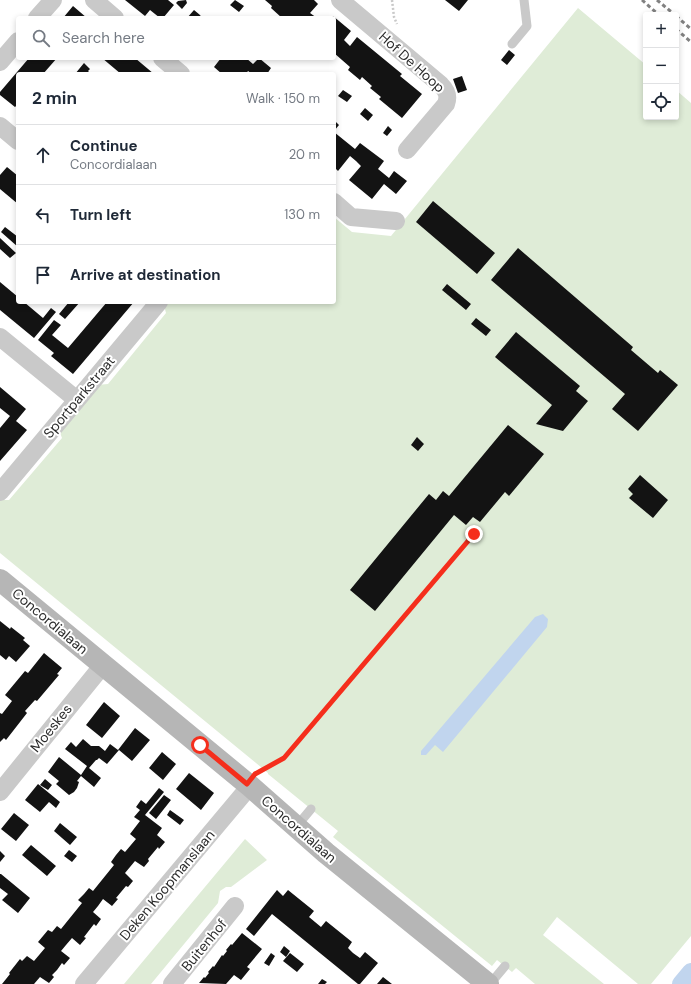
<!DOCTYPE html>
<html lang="en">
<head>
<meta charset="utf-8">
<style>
	:root { --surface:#fff; --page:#f6f6f7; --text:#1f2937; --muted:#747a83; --line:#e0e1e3 }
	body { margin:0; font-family:"DM Sans",sans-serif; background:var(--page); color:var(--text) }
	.controls { position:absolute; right:12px; top:12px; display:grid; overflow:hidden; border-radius:4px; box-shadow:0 2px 6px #0003 }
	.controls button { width:36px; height:36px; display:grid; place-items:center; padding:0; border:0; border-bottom:1px solid var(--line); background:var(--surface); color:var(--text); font:20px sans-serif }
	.stop { position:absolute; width:12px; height:12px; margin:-9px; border:3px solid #f52e1c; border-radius:50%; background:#fff }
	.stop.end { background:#f52e1c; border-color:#fff; box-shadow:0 1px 4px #0008 }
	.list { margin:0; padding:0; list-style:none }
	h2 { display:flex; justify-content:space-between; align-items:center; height:52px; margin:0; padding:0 16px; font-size:17px }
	h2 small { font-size:13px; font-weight:400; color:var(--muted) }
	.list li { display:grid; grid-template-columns:26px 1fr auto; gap:12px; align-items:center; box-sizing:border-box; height:60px; padding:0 16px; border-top:1px solid var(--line) }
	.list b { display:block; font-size:15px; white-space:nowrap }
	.list p { margin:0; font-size:13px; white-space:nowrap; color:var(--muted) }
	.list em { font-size:13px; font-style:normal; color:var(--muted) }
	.icon { flex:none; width:22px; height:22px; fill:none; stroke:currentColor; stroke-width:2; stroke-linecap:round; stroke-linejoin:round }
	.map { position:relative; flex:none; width:691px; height:984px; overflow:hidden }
	.search { position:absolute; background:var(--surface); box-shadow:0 2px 6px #0003; left:16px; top:16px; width:320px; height:44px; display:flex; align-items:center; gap:10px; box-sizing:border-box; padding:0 14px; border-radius:4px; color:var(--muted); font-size:15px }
	.panel { position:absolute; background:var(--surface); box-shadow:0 2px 6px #0003; left:16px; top:72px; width:320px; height:232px; border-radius:4px }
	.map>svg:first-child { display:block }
</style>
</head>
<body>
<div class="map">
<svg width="691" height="984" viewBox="0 0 691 984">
	<rect width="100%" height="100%" fill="#fff"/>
	<path fill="#dfecd7" d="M 578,8 L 646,65 L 646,117 L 676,117 L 676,90 L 691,103 L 691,936 L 651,984 L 638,984 L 557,917 L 543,935 L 604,984 L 535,984 L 516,968 L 512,972 L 497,960 L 492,966 L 333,837 L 338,831 L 268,774 L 268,773 L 256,763 L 0,553 L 0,500 L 9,500 L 62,438 L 59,430 L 97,385 L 108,384 L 166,313 L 164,305 L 167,302 L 334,302 L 334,217 L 352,232 L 391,236 Z
		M 245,839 L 267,860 L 231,887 L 226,887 L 220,891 L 218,903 L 151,984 L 124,984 Z"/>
	<path fill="#c1d5ee" d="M 543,614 L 548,619 L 547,627 L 443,752 L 435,745 L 426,755 L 421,755 L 421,751 L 535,617 Z"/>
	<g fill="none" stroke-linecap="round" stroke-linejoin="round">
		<path stroke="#c1d5ee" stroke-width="18" d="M 681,984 L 691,972"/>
	</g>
	<path fill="#131313" d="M 125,0 L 168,0 L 174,5 L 163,18 L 160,18 L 150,10 L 145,16 Z
		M 186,0 L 187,3 L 182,9 L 176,3 L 178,1 Z
		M 235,0 L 244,6 L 239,12 L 230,5 Z
		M 265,0 L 314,0 L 318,4 L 310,13 L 317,18 L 282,18 L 271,8 L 272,6 Z
		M 445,0 L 468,0 L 459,11 Z
		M 73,6 L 87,18 L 63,18 Z
		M 194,10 L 200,15 L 202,18 L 187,18 Z
		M 333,16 L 351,31 L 344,40 L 350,46 L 357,37 L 402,74 L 400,76 L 422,94 L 402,118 L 379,99 L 381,97 L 370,88 L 372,86 L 362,77 L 360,80 L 348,70 L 350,67 L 334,53 L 334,18 L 331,18 Z
		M 509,50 L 515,55 L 507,65 L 501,60 Z
		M 29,58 L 57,58 L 43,74 L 18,74 L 18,104 L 15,107 L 0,95 L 0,92 Z
		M 102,58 L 135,58 L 154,74 L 121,74 Z
		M 221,58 L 246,58 L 253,64 L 259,58 L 271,68 L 267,74 L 252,74 L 248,71 L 246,74 L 222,74 L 214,67 Z
		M 84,63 L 90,69 L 88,71 L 91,74 L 75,74 Z
		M 462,76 L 467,90 L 458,93 L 453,79 Z
		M 343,90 L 352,96 L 347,102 L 338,96 Z
		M 365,108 L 373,115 L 368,121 L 360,114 Z
		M 334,120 L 339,125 L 334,131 Z
		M 388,126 L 392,130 L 387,136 L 383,133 Z
		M 334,132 L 355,149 L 360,143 L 384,161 L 378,169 L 389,178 L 394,171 L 407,181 L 396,194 L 384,184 L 372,199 L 349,180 L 361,166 L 356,161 L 350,156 L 338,171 L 334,167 Z
		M 7,167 L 18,176 L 18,204 L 0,189 L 0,175 Z
		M 433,201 L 495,253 L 477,274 L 416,222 Z
		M 5,227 L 18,237 L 18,247 L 1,232 Z
		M 0,238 L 16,253 L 10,258 L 0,249 Z
		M 518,248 L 633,347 L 631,350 L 658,373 L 660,370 L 678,385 L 638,431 L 612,409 L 625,394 L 491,280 Z
		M 0,282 L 18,297 L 18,302 L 24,302 L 43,318 L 51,308 L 56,312 L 34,338 L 0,310 Z
		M 447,284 L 471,304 L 466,310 L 442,290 Z
		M 69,302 L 80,302 L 65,319 L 59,314 Z
		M 107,302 L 134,302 L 73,374 L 51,356 L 54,353 L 38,340 L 54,320 L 61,325 L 52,335 L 68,348 Z
		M 476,318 L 491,330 L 486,336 L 471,324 Z
		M 516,332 L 580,386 L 576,391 L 588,401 L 563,431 L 536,424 L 552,405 L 495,357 Z
		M 0,387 L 26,409 L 16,421 L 27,430 L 0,461 L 0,428 L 10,416 L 0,408 Z
		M 508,425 L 544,454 L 509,496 L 505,492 L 480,522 L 473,517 L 466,525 L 454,515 L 375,611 L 350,590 L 429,494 L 436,500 L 443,491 L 449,496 Z
		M 417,437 L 424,444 L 418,451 L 411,445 Z
		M 640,475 L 668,500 L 653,518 L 629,498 L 633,494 L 628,489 Z
		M 0,621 L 10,629 L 11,627 L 25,638 L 23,640 L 30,646 L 16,662 L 9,656 L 6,660 L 0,655 Z
		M 44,653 L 62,668 L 57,674 L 59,675 L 37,701 L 35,700 L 25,711 L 27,713 L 6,740 L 4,738 L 0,742 L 0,713 L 2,714 L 12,701 L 5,695 L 25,671 L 28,673 Z
		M 104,702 L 120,716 L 102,738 L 86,725 Z
		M 135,728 L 150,740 L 132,761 L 119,750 L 107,764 L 99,758 L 97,760 L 96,760 L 89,768 L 101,778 L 94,787 L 81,776 L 77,781 L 79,782 L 77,788 L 74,792 L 69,795 L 56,784 L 59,781 L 48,772 L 59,757 L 81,775 L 87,766 L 65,749 L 71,742 L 76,747 L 83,739 L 91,746 L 99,746 L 105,751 L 110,744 L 118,750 Z
		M 162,752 L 176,764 L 163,780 L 149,768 Z
		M 189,773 L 214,793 L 201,810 L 176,789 Z
		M 45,779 L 52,785 L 48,790 L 40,785 Z
		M 38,784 L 60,802 L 56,808 L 49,802 L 40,812 L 25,800 Z
		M 159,788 L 164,792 L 145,815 L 162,828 L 157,835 L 165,842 L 159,849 L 158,847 L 148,859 L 149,861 L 144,867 L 135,861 L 125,873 L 133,881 L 128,887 L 126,886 L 116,898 L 118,899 L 112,906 L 103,899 L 98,906 L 93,912 L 101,919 L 96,926 L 94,924 L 84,937 L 86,938 L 80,945 L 72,938 L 66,945 L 61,951 L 70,958 L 64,965 L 62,963 L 57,970 L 52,975 L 54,977 L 49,983 L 40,977 L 34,984 L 2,984 L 10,974 L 9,973 L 20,959 L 22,961 L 27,956 L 34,961 L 45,948 L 38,942 L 48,930 L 52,932 L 57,926 L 61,929 L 82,903 L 78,900 L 84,894 L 89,888 L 93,891 L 114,865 L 111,862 L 116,855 L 121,849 L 125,852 L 136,839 L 130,834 L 140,821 L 134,817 L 140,810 L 136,807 L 141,800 L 146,804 Z
		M 164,795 L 171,800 L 156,819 L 149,813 Z
		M 170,810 L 184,820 L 180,825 L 167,815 Z
		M 14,813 L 29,825 L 16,841 L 1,829 Z
		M 60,823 L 77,837 L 70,845 L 54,831 Z
		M 31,845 L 56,866 L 47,876 L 22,855 Z
		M 69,850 L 77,856 L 72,862 L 64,856 Z
		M 0,851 L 5,856 L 0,862 Z
		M 0,874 L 1,874 L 30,898 L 18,913 L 2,900 L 8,894 L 0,888 Z
		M 277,890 L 283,896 L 288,890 L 314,911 L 309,917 L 321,927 L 326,921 L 352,942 L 348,948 L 353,953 L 360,958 L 365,952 L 378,963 L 360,984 L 358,984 L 272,914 L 254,936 L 246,929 Z
		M 242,933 L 262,949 L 247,967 L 250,969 L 241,980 L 234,975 L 226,984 L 199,983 L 204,977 L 205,978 L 209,973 L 208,972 L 213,966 L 214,967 L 222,955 L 223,956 L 227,951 L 226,950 L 231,944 L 232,945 Z
		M 284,946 L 290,951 L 286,957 L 280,952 Z
		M 271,953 L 275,956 L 269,966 L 264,963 Z
		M 290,953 L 304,964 L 297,972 L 283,961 Z
		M 383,977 L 392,984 L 377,984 Z
		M 322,979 L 327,982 L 325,984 L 318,984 Z"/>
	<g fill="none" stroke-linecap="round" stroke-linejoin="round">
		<path stroke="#c9c9c9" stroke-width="2.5" stroke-dasharray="2 2" stroke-linecap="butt" d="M 392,0 L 394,17 L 397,24
			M 262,770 L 284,758 L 474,534"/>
		<path stroke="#c9c9c9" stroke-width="9" d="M 512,44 L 527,26 L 524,0
			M 296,827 L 311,809
			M 490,984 L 505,966"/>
		<path stroke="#c9c9c9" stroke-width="18" d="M 94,0 L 115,18
			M 340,0 L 441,85 C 447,91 449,96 446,104 L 407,150
			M 37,18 L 53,0
			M 162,58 L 181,74
			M 0,62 L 18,41
			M 0,126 L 18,141
			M 334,202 L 351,217 L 396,221
			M 0,337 L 77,400
			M 0,492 L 159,302
			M 0,792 L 103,665
			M 84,984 L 250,786
			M 172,984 L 235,906"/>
		<path stroke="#b6b6b6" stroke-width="22" d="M 0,580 L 250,786 L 326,853 L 488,984"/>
		<path stroke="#818181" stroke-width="3" stroke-dasharray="4 3" stroke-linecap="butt" d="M 642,0 L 659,15
			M 657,0 L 675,15
			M 676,16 L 691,29
			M 676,29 L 691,42"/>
	</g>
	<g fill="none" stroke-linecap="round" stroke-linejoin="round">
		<path stroke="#f52e1c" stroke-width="5" d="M 200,745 L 247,784 L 255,774 L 284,758 L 474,534"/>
	</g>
	<g text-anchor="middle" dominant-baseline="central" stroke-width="4" stroke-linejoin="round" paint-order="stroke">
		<g font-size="14" fill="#2c2c2c" stroke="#fff">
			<text transform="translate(412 62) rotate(42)">Hof De Hoop</text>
			<text transform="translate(79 397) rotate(-50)">Sportparkstraat</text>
			<text transform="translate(50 621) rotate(40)">Concordialaan</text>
			<text transform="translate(51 728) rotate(-51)">Moeskes</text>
			<text transform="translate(299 829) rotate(41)">Concordialaan</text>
			<text transform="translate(167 885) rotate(-50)">Deken Koopmanslaan</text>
			<text transform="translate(204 945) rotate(-51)">Buitenhof</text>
		</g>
	</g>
</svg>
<div class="controls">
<button>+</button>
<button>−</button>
<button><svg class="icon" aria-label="locate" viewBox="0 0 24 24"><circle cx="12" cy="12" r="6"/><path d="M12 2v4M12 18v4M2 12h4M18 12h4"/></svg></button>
</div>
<div class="stop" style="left:200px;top:745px"></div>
<div class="stop end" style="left:474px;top:534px"></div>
<div class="search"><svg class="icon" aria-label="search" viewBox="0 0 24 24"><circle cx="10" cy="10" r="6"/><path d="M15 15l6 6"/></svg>Search here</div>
<section class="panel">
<h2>2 min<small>Walk · 150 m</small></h2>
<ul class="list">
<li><svg class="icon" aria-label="ahead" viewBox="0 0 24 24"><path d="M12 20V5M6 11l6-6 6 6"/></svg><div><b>Continue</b><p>Concordialaan</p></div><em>20 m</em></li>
<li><svg class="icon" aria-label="left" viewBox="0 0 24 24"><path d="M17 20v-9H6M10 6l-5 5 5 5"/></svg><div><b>Turn left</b></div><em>130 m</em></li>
<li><svg class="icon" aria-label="arrive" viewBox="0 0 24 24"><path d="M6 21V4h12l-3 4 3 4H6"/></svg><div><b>Arrive at destination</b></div></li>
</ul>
</section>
</div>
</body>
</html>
